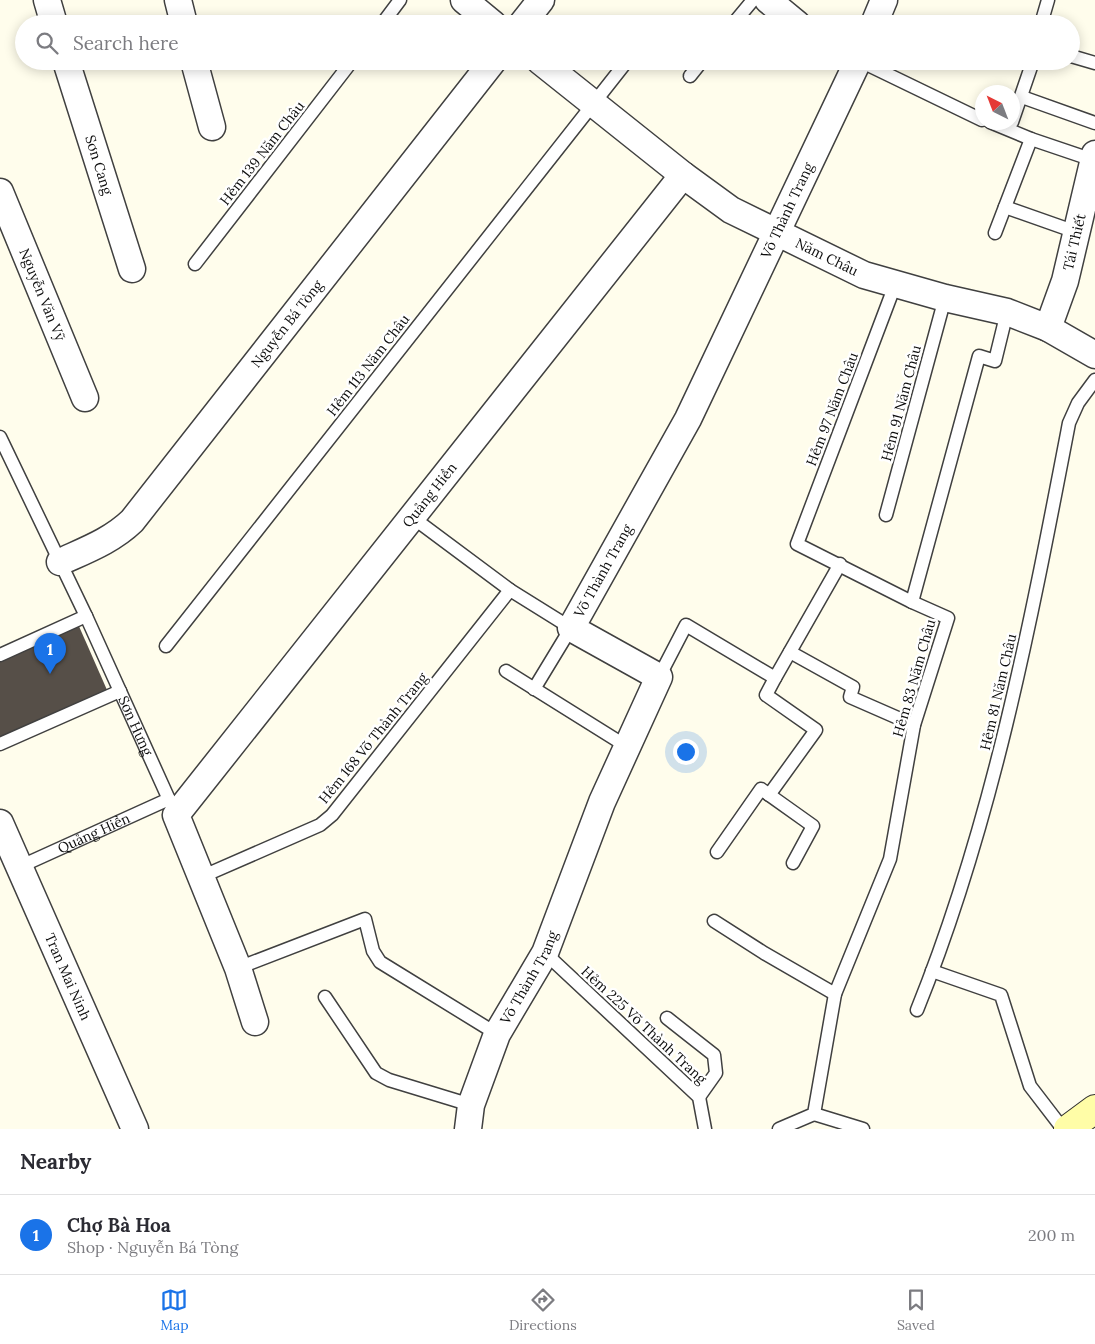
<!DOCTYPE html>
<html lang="en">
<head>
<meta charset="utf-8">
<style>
	:root { --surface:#fff; --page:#f7f7f7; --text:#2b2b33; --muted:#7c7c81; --line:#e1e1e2; --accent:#1a73e8 }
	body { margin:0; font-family:Lora,serif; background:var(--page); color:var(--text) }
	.compass { position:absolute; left:975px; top:85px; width:45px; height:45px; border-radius:50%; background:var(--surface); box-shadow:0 2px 12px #0003; rotate:318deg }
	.you { position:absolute; left:685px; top:751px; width:18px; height:18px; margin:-12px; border:4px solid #fff; border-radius:50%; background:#1a73e8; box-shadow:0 0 0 8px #1a73e833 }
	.badge { display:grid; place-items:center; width:32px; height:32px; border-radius:50%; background:var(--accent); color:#fff; font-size:16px; font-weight:700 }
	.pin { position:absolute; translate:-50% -41px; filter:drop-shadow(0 1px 2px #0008) }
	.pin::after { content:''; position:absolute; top:26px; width:18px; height:15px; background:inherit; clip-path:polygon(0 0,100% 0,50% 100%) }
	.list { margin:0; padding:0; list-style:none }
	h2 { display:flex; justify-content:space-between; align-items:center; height:65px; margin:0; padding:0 20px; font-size:21px }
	h2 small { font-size:16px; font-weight:400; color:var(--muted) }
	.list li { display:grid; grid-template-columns:32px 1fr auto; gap:15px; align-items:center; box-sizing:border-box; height:80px; padding:0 20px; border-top:1px solid var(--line) }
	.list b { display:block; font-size:19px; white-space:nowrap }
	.list p { margin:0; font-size:16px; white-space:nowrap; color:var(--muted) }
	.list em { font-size:16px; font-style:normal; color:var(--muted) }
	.icon { flex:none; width:28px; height:28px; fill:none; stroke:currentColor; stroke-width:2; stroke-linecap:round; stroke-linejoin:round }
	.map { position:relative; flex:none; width:1095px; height:1129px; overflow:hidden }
	.search { position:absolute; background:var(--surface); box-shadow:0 2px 12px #0003; left:15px; right:15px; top:15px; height:55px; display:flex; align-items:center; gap:12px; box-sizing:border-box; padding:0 18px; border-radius:28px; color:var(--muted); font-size:19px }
	.sheet { height:145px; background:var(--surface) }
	nav { display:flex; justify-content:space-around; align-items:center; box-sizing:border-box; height:70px; border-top:1px solid var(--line); background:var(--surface); font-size:14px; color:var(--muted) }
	nav a { display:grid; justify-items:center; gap:2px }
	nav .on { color:var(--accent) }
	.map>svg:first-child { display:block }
</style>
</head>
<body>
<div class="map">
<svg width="1095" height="1129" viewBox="0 0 1095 1129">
	<rect width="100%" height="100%" fill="#fffdec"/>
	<path fill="#564f48" d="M 78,624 L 107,690 L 0,739 L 0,659 Z"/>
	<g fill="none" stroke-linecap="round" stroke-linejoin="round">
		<g stroke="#404040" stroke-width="15">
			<g id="lane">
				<path d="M 382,24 L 400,0"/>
				<path d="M 733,24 L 753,0"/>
				<path d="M 1041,24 L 1048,0"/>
				<path d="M 1071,56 L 1095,63"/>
				<path d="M 860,61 L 982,120"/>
				<path d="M 690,76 L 702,61"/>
				<path d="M 1022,97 L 1095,123"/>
				<path d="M 990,122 L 1031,139 L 1093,160"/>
				<path d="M 1012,122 L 1033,61"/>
				<path d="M 1005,207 L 1076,232"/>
				<path d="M 995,233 L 1031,139"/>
				<path d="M 195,264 L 352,61"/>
				<path d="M 895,285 L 797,544 L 912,602"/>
				<path id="s1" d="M 0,437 L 86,616 L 176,815"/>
				<path d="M 886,515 L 945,298"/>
				<path d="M 412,517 L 510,590"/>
				<path d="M 166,646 L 627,61"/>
				<path d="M 790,652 L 853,687 L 850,697 L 914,725"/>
				<path d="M 0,655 L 86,616"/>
				<path d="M 506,671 L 626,746"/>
				<path d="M 659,677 L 686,625 L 775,678 L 766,695 L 816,730 L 769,795"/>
				<path d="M 775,678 L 840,564"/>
				<path d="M 0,744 L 120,691"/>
				<path d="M 717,852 L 761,789 L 813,826 L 793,863"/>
				<path id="s2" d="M 19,867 L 169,799"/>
				<path d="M 201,877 L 320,825 L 332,815 L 510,590 L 571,628 L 534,689"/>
				<path d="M 714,921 L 764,953 L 835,994"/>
				<path d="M 545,953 L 699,1097 L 705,1129"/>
				<path d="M 238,968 L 365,919 L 373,951 L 380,962 L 497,1034"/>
				<path d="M 932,971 L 1001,995 L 1030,1086 L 1063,1129"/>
				<path d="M 325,997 L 376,1073 L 389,1080 L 471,1105"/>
				<path d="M 917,1010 C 993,822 1031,621 1069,423 L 1078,403 L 1095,380"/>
				<path d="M 667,1018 L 714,1055 L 716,1073 L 699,1097"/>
				<path d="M 814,1114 L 863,1129"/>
				<path d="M 779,1129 L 814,1114 L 835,994 L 890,859 L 914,725 L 948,618 L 912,602 L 979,356 L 995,361 L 1007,312"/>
			</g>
		</g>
		<g stroke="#404040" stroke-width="29">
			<g id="street">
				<path d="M 47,0 L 54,24"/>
				<path d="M 178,0 L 184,24"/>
				<path d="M 464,0 L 493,24"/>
				<path d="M 768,0 L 797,24"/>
				<path d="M 522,24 L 541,0"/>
				<path d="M 874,24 L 884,0"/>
				<path id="s3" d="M 66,61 L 132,269"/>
				<path d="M 194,61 L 212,127"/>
				<path id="s4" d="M 540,61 L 683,175 L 731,210 L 864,275 L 945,298 L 1007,312 L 1048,328 L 1095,355"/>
				<path id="s5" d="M 0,192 L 85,398"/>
				<path id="s6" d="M 1048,328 L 1065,281 L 1095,154"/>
				<path id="s7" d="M 60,562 C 86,550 111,541 132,521 L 493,61"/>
				<path id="s8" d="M 0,823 L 135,1129"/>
				<path id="s9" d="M 255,1022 L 238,968 L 176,815 L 683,175"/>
				<path id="s10" d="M 468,1129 L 471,1105 L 497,1034 L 545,953 L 602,802 L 659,677 L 571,628 L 688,419 L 858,61"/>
			</g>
		</g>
		<g stroke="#2f2f2f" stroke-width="30">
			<path id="secondary" d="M 1068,1129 L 1095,1109"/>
		</g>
		<use href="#lane" stroke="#fff" stroke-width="12"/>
		<use href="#street" stroke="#fff" stroke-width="26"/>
		<use href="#secondary" stroke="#fffda7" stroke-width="28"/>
	</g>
	<g text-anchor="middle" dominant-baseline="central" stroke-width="5" stroke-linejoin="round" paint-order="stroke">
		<g font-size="14" fill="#0d0d0d" stroke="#fff">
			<text transform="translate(262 153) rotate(-52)">Hẻm 139 Năm Châu</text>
			<text stroke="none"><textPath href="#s3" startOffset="109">Sơn Cang</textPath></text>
			<text stroke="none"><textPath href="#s10" startOffset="1064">Võ Thành Trang</textPath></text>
			<text stroke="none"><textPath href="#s6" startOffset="90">Tái Thiết</textPath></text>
			<text stroke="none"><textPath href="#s4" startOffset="349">Năm Châu</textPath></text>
			<text stroke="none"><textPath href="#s5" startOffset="111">Nguyễn Văn Vỹ</textPath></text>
			<text stroke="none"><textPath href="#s7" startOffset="334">Nguyễn Bá Tòng</textPath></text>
			<text transform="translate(368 365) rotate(-52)">Hẻm 113 Năm Châu</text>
			<text transform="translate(901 403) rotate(-75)">Hẻm 91 Năm Châu</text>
			<text transform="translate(832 409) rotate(-69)">Hẻm 97 Năm Châu</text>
			<text stroke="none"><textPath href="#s9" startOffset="630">Quảng Hiền</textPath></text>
			<text stroke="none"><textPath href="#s10" startOffset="659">Võ Thành Trang</textPath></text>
			<text transform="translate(914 678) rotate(-74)">Hẻm 83 Năm Châu</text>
			<text transform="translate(998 692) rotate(-77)">Hẻm 81 Năm Châu</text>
			<text stroke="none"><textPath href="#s1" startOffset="319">Sơn Hưng</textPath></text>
			<text transform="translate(373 738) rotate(-51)">Hẻm 168 Võ Thành Trang</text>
			<text stroke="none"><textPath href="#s2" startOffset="82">Quảng Hiền</textPath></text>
			<text stroke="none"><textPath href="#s8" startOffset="168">Tran Mai Ninh</textPath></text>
			<text stroke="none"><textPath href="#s10" startOffset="165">Võ Thành Trang</textPath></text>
			<text transform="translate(644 1025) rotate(43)">Hẻm 225 Võ Thành Trang</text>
		</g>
	</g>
</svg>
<svg class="compass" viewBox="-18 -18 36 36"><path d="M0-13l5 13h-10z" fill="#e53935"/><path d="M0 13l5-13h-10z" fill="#7c7c81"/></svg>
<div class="you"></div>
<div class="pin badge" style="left:50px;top:674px">1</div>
<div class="search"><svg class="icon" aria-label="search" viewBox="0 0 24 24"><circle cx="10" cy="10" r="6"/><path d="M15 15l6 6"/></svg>Search here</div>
</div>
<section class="sheet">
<h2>Nearby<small></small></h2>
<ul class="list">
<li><span class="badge">1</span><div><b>Chợ Bà Hoa</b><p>Shop · Nguyễn Bá Tòng</p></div><em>200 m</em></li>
</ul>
</section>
<nav>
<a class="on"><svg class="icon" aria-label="map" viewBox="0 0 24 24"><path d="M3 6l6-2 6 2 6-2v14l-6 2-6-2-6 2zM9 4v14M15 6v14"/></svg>Map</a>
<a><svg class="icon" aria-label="directions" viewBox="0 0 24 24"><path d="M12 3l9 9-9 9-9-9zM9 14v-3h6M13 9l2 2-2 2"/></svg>Directions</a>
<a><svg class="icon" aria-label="saved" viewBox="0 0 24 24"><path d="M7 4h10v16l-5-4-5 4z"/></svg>Saved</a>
</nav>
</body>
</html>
